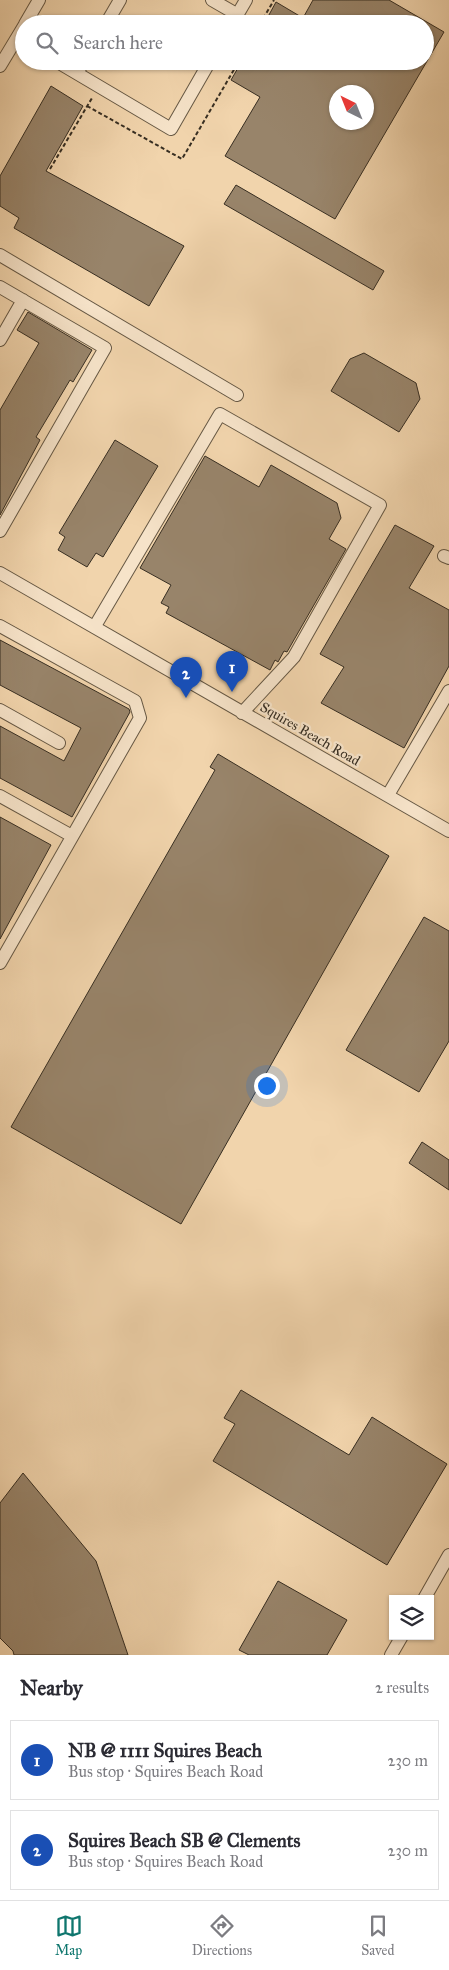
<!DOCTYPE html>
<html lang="en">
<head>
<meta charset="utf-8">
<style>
	:root { --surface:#fff; --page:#f2f2f3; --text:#2b2b33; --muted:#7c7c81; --line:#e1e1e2; --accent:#0f766e }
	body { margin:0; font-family:"IM FELL Great Primer",serif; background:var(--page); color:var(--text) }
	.controls { position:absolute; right:15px; bottom:15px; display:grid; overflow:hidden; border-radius:0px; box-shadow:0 1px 4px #0004 }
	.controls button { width:45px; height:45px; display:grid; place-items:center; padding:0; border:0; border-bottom:1px solid var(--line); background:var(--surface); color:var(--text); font:25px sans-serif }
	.compass { position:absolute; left:329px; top:85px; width:45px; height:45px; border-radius:50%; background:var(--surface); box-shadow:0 1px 4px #0004; rotate:317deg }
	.you { position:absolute; left:266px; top:1085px; width:18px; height:18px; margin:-12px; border:4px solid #fff; border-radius:50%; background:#1a73e8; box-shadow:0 0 0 8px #1a73e833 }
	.badge { display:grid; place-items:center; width:32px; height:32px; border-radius:50%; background:var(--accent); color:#fff; font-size:16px; font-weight:700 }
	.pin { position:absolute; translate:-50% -41px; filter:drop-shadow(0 1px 2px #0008) }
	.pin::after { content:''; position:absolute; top:26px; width:18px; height:15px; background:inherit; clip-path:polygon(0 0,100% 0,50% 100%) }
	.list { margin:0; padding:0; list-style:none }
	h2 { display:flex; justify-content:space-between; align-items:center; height:65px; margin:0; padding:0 20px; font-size:21px }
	h2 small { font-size:16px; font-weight:400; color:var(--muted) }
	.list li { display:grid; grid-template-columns:32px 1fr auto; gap:15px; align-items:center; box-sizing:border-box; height:80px; margin:0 10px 10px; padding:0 10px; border:1px solid var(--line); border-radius:0px }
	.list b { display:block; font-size:19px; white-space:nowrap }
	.list p { margin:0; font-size:16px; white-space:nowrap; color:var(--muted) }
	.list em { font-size:16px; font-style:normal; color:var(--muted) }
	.icon { flex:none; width:28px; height:28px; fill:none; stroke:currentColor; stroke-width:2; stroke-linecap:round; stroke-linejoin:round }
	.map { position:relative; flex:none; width:449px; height:1655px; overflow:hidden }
	.search { position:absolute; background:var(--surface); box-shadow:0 1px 4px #0004; left:15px; right:15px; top:15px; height:55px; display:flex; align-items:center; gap:12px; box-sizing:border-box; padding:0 18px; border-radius:28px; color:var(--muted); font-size:19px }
	.sheet { height:245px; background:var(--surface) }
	nav { display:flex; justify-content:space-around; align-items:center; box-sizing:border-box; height:70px; border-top:1px solid var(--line); background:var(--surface); font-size:14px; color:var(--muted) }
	nav a { display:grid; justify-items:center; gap:2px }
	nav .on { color:var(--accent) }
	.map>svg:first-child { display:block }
</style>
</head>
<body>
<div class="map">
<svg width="449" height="1655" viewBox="0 0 449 1655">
	<rect width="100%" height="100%" fill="#f1d4ac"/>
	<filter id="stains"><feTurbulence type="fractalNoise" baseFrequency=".004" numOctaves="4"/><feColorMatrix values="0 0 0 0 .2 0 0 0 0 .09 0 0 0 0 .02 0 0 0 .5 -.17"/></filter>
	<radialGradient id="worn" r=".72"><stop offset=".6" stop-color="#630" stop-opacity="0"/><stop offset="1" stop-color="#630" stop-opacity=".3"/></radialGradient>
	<path fill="#98846a" stroke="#372e22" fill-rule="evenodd" d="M 313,0 L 389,0 L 444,32 L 335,219 L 225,156 L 260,97 L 231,80 L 242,61 L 425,61 L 425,24 L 264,24 L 276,2 L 303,18 ZM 336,92 L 366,92 L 366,122 L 336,122 Z
		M 51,86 L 83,106 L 46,171 L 184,246 L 149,306 L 14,228 L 19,218 L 0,206 L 0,176 Z
		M 236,185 L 384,271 L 373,290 L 224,204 Z
		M 28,312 L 92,350 L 73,382 L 70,380 L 36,437 L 40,440 L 0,515 L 0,410 L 39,343 L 17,330 Z
		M 364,353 L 416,383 L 420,399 L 399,432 L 331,391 L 350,359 Z
		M 115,440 L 158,466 L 103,557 L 96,553 L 87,567 L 58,550 L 65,537 L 59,533 Z
		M 205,456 L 259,487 L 271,465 L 337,503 L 341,518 L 329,539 L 346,549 L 287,652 L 284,651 L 278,662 L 275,660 L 270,670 L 166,613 L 169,607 L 161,603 L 171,585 L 140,568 Z
		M 395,525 L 434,546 L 409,588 L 449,610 L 449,666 L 404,748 L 321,703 L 344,667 L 320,654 Z
		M 0,640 L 129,709 L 130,712 L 72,817 L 0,778 L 0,726 L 64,761 L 81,728 L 0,685 Z
		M 218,754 L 389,856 L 181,1224 L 11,1127 L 215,770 L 210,767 Z
		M 0,817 L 51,845 L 0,939 Z
		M 424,917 L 449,931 L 449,1041 L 419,1092 L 346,1050 Z
		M 422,1142 L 449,1160 L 449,1190 L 409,1163 Z
		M 241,1390 L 349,1455 L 372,1417 L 447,1464 L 387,1565 L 213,1461 L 235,1424 L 224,1418 Z
		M 23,1473 L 96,1561 L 128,1655 L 14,1655 L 13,1651 L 0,1638 L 0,1503 Z
		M 278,1581 L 347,1620 L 327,1655 L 249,1655 L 239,1650 Z"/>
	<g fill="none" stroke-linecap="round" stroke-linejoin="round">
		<g stroke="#665844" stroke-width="14">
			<path id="minor" d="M 212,0 L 238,15
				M 25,24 L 39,0
				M 106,24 L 120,0
				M 232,24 L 246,0
				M 56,61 L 171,129 L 210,61
				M 0,66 L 24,26
				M 77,73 L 84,61
				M 0,255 L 237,395
				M 0,287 L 105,348 L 0,531
				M 0,340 L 23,300
				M 444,556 L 449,558
				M 0,573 L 449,831
				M 0,626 L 135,701 L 140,718 L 0,963
				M 95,626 L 220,414 L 380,505 L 294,657 L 242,713
				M 0,710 L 59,743
				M 388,795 L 449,691
				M 0,796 L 72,836
				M 424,1599 L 449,1555
				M 391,1655 L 402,1636"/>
		</g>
		<path stroke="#372e22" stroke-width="2" stroke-dasharray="4 2.5" stroke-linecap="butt" d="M 260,24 L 274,0
			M 87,106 L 182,159 L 239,61
			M 50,169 L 92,98"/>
		<use href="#minor" stroke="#f6e3c9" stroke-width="12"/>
	</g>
	<g text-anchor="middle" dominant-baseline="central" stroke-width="4.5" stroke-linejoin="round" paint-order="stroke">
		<g font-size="14" fill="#372e22" stroke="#f6e3c9">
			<text transform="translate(310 734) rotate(30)">Squires Beach Road</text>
		</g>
	</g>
	<rect width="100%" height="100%" filter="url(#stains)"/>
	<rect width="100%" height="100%" fill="url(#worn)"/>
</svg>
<div class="controls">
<button><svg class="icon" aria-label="layers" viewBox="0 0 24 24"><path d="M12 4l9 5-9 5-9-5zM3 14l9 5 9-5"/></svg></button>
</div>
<svg class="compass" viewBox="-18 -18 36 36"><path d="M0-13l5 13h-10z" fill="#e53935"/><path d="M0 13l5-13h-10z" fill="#7c7c81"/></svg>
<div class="you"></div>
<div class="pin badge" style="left:232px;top:692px;background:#1a4fb4">1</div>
<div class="pin badge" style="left:186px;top:698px;background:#1a4fb4">2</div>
<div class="search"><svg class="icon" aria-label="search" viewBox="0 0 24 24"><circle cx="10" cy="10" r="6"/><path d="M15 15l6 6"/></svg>Search here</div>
</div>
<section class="sheet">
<h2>Nearby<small>2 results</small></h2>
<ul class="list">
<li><span class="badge" style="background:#1a4fb4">1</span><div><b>NB @ 1111 Squires Beach</b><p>Bus stop · Squires Beach Road</p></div><em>230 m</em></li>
<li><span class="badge" style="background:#1a4fb4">2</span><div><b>Squires Beach SB @ Clements</b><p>Bus stop · Squires Beach Road</p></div><em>230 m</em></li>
</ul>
</section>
<nav>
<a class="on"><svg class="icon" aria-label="map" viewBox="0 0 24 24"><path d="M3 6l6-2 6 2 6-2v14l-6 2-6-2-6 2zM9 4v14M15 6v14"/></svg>Map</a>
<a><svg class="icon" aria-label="directions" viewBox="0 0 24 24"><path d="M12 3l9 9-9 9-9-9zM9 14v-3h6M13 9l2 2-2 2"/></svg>Directions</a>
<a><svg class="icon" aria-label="saved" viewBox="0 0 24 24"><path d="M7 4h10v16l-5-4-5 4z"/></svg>Saved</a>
</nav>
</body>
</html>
